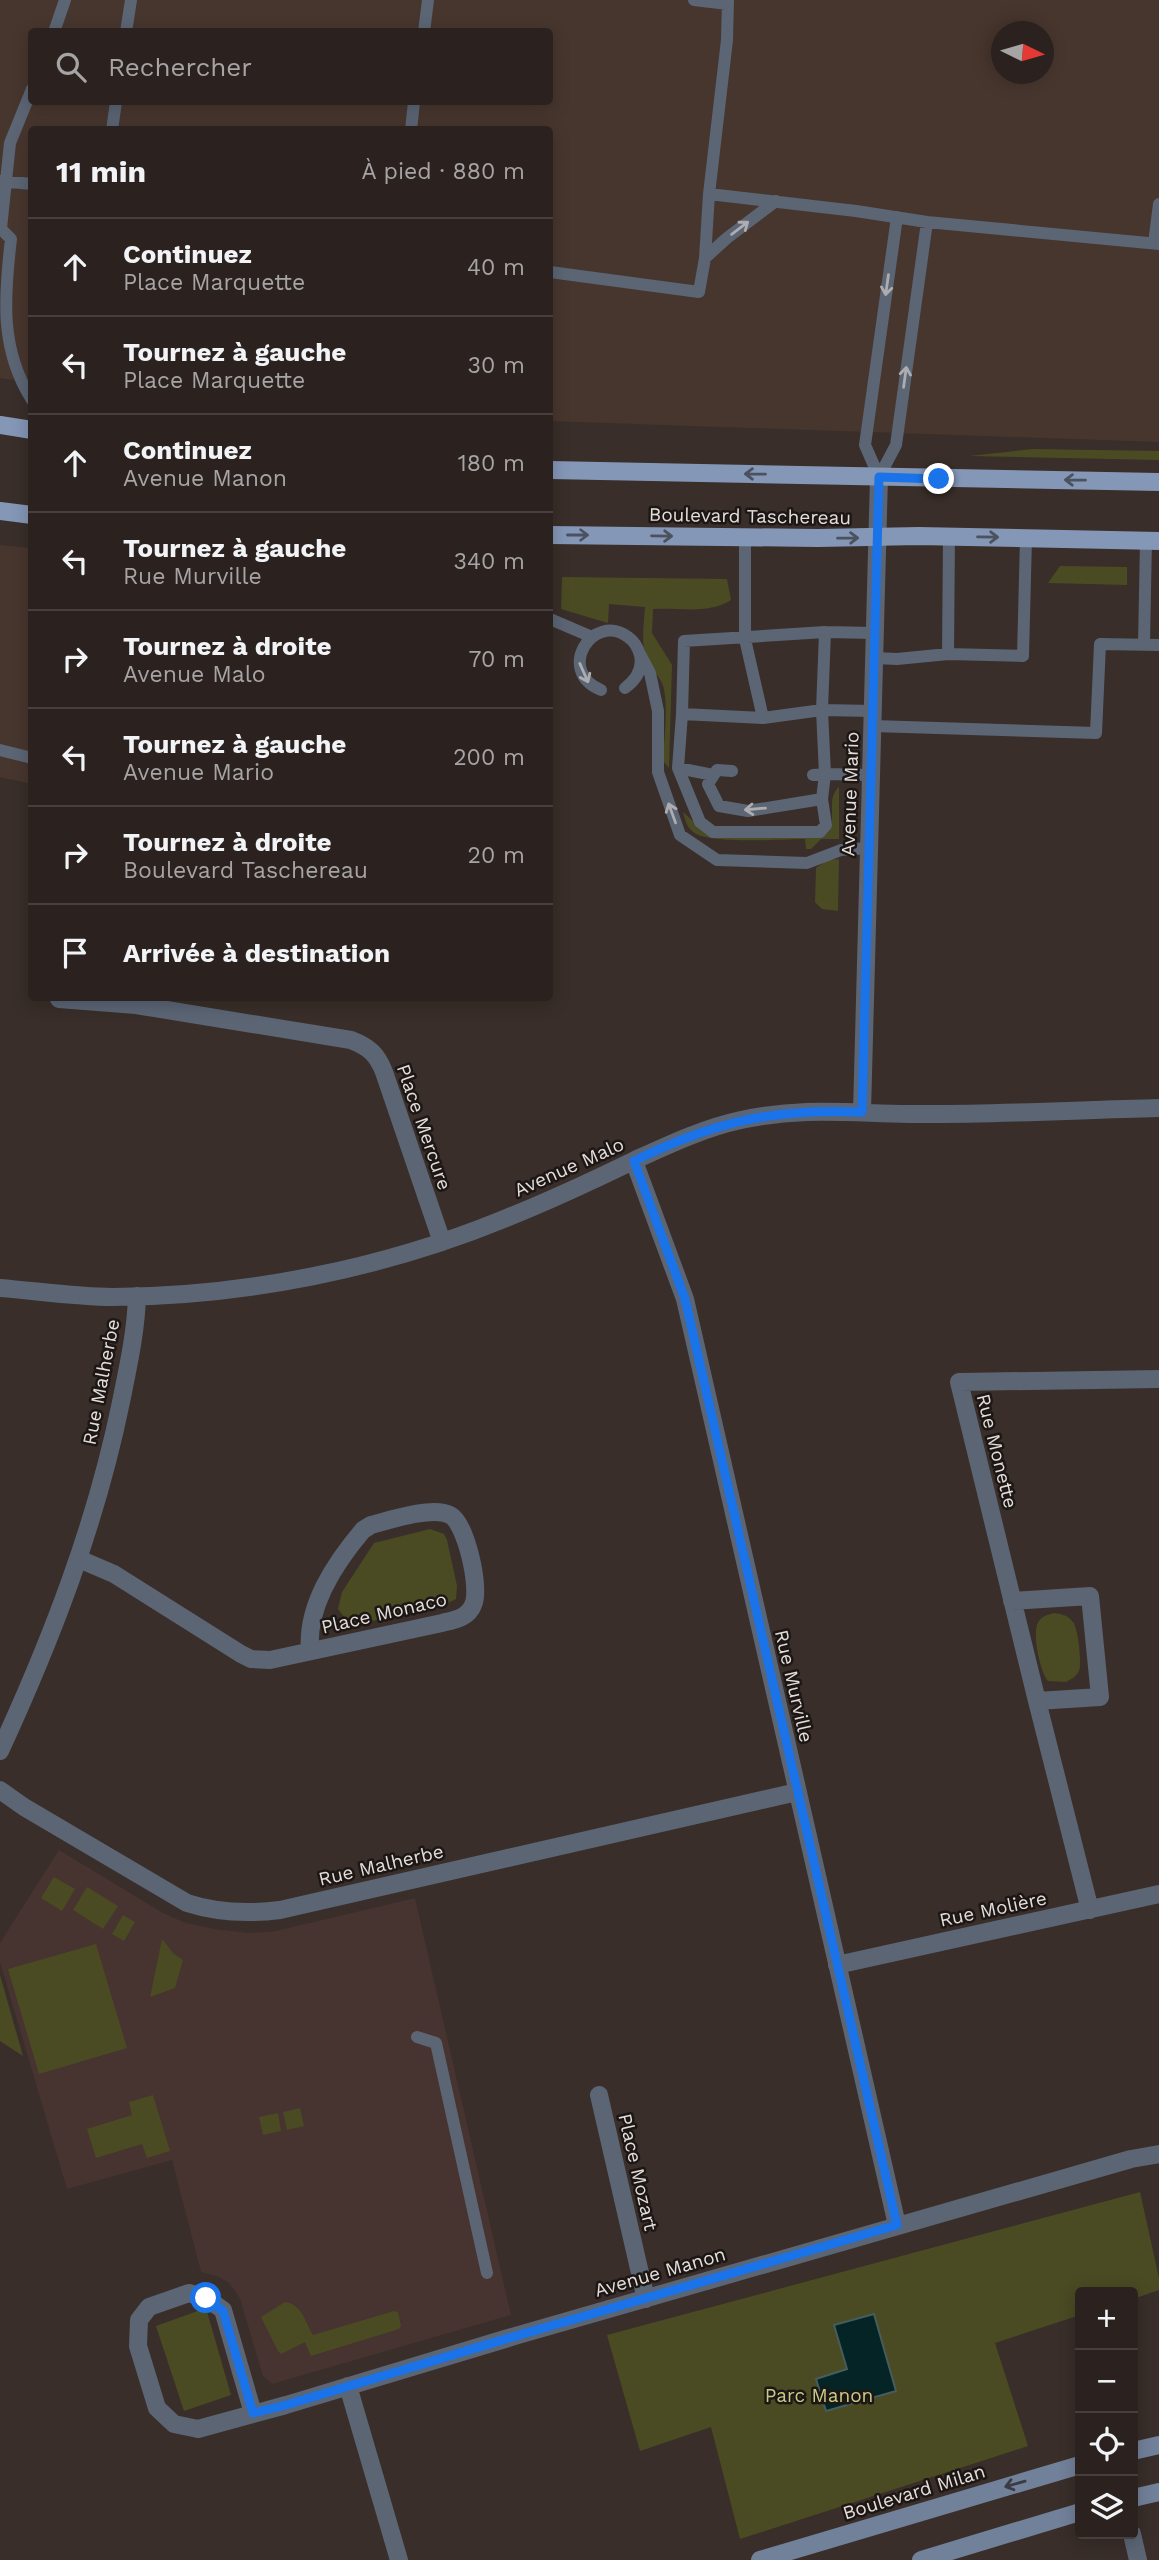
<!DOCTYPE html>
<html lang="fr">
<head>
<meta charset="utf-8">
<style>
	:root { --surface:#2b221f; --page:#372f2c; --text:#f1f3f6; --muted:#a6a4a4; --line:#473f3d }
	body { margin:0; font-family:"Work Sans",sans-serif; background:var(--page); color:var(--text) }
	.controls { position:absolute; right:21px; bottom:21px; display:grid; overflow:hidden; border-radius:7px; box-shadow:0 4px 18px #0003 }
	.controls button { width:63px; height:63px; display:grid; place-items:center; padding:0; border:0; border-bottom:2px solid var(--line); background:var(--surface); color:var(--text); font:35px sans-serif }
	.compass { position:absolute; left:991px; top:21px; width:63px; height:63px; border-radius:50%; background:var(--surface); box-shadow:0 4px 18px #0003; rotate:95deg }
	.stop { position:absolute; width:21px; height:21px; margin:-16px; border:5px solid #1a73e8; border-radius:50%; background:#fff }
	.stop.end { background:#1a73e8; border-color:#fff; box-shadow:0 2px 7px #0008 }
	.list { margin:0; padding:0; list-style:none }
	h2 { display:flex; justify-content:space-between; align-items:center; height:91px; margin:0; padding:0 28px; font-size:30px }
	h2 small { font-size:23px; font-weight:400; color:var(--muted) }
	.list li { display:grid; grid-template-columns:46px 1fr auto; gap:21px; align-items:center; box-sizing:border-box; height:98px; padding:0 28px; border-top:2px solid var(--line) }
	.list b { display:block; font-size:26px; white-space:nowrap }
	.list p { margin:0; font-size:23px; white-space:nowrap; color:var(--muted) }
	.list em { font-size:23px; font-style:normal; color:var(--muted) }
	.icon { flex:none; width:38px; height:38px; fill:none; stroke:currentColor; stroke-width:2; stroke-linecap:round; stroke-linejoin:round }
	.map { position:relative; flex:none; width:1159px; height:2560px; overflow:hidden }
	.search { position:absolute; background:var(--surface); box-shadow:0 4px 18px #0003; left:28px; top:28px; width:525px; height:77px; display:flex; align-items:center; gap:18px; box-sizing:border-box; padding:0 24px; border-radius:7px; color:var(--muted); font-size:26px }
	.panel { position:absolute; background:var(--surface); box-shadow:0 4px 18px #0003; left:28px; top:126px; width:525px; height:875px; border-radius:7px }
	.map>svg:first-child { display:block }
</style>
</head>
<body>
<div class="map">
<svg width="1159" height="2560" viewBox="0 0 1159 2560">
	<rect width="100%" height="100%" fill="#392e29"/>
	<path fill="#47362e" fill-rule="evenodd" d="M 0,0 L 1159,0 L 1159,442 L 550,421 L 550,130 L 32,130 L 31,383 L 0,378 ZM 32,32 L 550,32 L 550,102 L 32,102 ZM 1002,32 L 1044,32 L 1044,74 L 1002,74 Z
		M 0,545 L 31,548 L 31,784 L 0,777 Z"/>
	<path fill="#473330" d="M 59,1850 L 163,1913 L 186,1923 L 214,1929 L 249,1933 L 276,1931 L 415,1898 L 511,2315 L 272,2384 L 263,2376 L 240,2299 L 235,2291 L 229,2283 L 219,2277 L 201,2272 L 172,2160 L 67,2189 L 0,1962 L 0,1943 Z"/>
	<path fill="#4a4b23" d="M 1033,449 L 1159,451 L 1159,460 L 969,456 Z
		M 1060,566 L 1127,567 L 1127,585 L 1048,583 Z
		M 562,577 L 727,579 L 731,600 C 707,615 680,607 653,609 L 652,633 L 672,665 L 669,768 L 663,761 C 664,739 668,712 664,689 C 661,677 653,672 648,661 C 640,647 644,623 645,607 L 609,604 L 608,623 L 561,609 Z
		M 839,787 L 839,839 L 821,839 L 811,849 L 806,849 L 805,839 C 783,839 705,845 692,831 C 686,826 685,819 683,812 L 703,830 L 825,835 C 840,823 824,800 839,787 Z
		M 839,859 L 838,911 L 822,909 L 815,902 L 816,868 L 827,860 Z
		M 430,1529 L 444,1534 L 447,1540 L 457,1586 L 456,1599 L 448,1603 L 368,1622 L 348,1622 L 338,1609 L 342,1592 L 374,1543 Z
		M 1054,1613 C 1061,1614 1068,1615 1073,1622 C 1078,1628 1082,1663 1079,1671 C 1076,1677 1071,1679 1066,1682 L 1048,1681 C 1040,1672 1031,1631 1039,1621 C 1042,1616 1048,1615 1054,1613 Z
		M 54,1877 L 75,1889 L 62,1911 L 41,1898 Z
		M 87,1887 L 118,1906 L 103,1929 L 73,1910 Z
		M 123,1915 L 135,1922 L 124,1941 L 112,1934 Z
		M 162,1939 L 174,1954 L 183,1960 L 175,1988 L 150,1997 Z
		M 96,1944 L 127,2048 L 39,2074 L 8,1969 Z
		M 0,1975 L 23,2056 L 0,2041 Z
		M 153,2095 L 170,2151 L 147,2158 L 142,2144 L 96,2158 L 87,2129 L 132,2115 L 129,2102 Z
		M 300,2108 L 304,2126 L 287,2130 L 283,2112 Z
		M 278,2113 L 281,2131 L 263,2135 L 259,2117 Z
		M 1140,2192 L 1159,2278 L 1159,2290 L 1133,2299 L 1133,2292 L 1080,2292 L 1080,2315 L 995,2343 L 1028,2446 L 740,2539 L 711,2427 L 640,2451 L 607,2335 Z
		M 285,2302 C 302,2304 305,2322 313,2335 L 394,2311 L 398,2312 L 401,2326 L 399,2329 L 311,2356 L 305,2342 L 281,2354 L 278,2351 L 261,2317 Z
		M 206,2308 L 231,2395 L 184,2411 L 156,2326 Z"/>
	<path fill="#042426" stroke="#475c5c" stroke-width="2" d="M 874,2314 L 896,2391 L 826,2411 L 816,2379 L 847,2369 L 834,2325 Z"/>
	<g fill="none" stroke-linecap="round" stroke-linejoin="round">
		<path stroke="#5b6574" stroke-width="12" d="M 694,0 L 728,4
			M 728,0 L 727,40 L 709,194 L 856,211 L 927,222 L 1159,244
			M 54,32 L 65,0
			M 126,32 L 131,0
			M 424,32 L 428,0
			M 112,130 L 116,102
			M 411,130 L 414,102
			M 0,181 L 32,184
			M 0,228 L 11,239 C 4,298 0,350 32,400
			M 1,228 L 10,143 L 32,89
			M 1154,243 L 1159,204
			M 705,258 L 727,238 L 776,201
			M 550,272 L 699,292 L 705,258 L 709,194
			M 879,477 L 865,445 L 897,217
			M 879,477 L 896,445 L 927,222
			M 745,537 L 745,639 L 763,718
			M 550,619 L 592,637
			M 825,632 L 822,710 L 825,774 L 871,775
			M 1144,645 L 1146,540
			M 640,654 L 650,673 L 658,711 L 658,772 L 680,835 L 717,860 L 807,863 L 841,850 L 869,848
			M 948,654 L 949,536
			M 875,658 L 897,659 L 948,654 L 1023,656 L 1026,538
			M 601,690 C 555,671 593,611 628,637 C 634,641 638,648 640,655 C 643,669 636,680 625,688
			M 873,711 L 822,710 L 763,718 L 682,714 L 684,641 L 825,632 L 875,633
			M 682,714 L 678,768 L 700,822 L 713,832 L 820,832 L 826,825 L 822,799 L 825,774 L 813,775
			M 873,726 L 1096,733 L 1100,644 L 1159,645
			M 0,750 L 32,758
			M 678,768 L 713,775
			M 732,771 L 717,770 L 708,784 L 719,806 L 748,811 L 822,799
			M 417,2037 L 436,2043 L 487,2273"/>
		<path stroke="#5b6574" stroke-width="18" d="M 59,999 L 136,1005 L 351,1040 C 369,1047 377,1054 384,1072 L 442,1242
			M 862,1112 L 879,477
			M 634,1161 L 685,1299 L 897,2225
			M 0,1288 C 37,1291 76,1297 113,1297 C 245,1296 382,1269 504,1219 C 549,1201 592,1181 635,1160 C 670,1144 704,1128 741,1120 C 801,1107 848,1113 908,1114 C 991,1115 1075,1110 1159,1108
			M 79,1559 L 114,1574 L 241,1654 L 251,1659 L 270,1660 L 442,1623 C 454,1620 468,1618 473,1605 C 481,1589 466,1523 450,1515 C 432,1506 390,1520 371,1525 L 363,1530 C 335,1563 306,1606 310,1651
			M 1012,1601 L 1090,1596 L 1100,1697 L 1037,1701
			M 0,1751 C 52,1638 96,1524 121,1402 C 128,1367 136,1332 137,1296
			M 0,1790 L 24,1807 L 187,1903 C 218,1913 248,1914 280,1910 L 797,1792
			M 1090,1910 L 1037,1701 L 959,1382 L 1159,1379
			M 837,1965 L 1159,1894
			M 599,2095 L 646,2299
			M 348,2386 L 399,2560
			M 253,2413 L 223,2310 L 206,2298 L 189,2293 L 149,2307 L 139,2320 L 138,2346 L 157,2408 L 174,2424 L 198,2429 L 286,2405 L 515,2336 L 1131,2159 L 1159,2154
			M 1132,2534 L 1138,2560"/>
		<path stroke="#72819a" stroke-width="18" d="M 1133,2451 L 1159,2445
			M 1133,2498 L 1159,2492
			M 760,2560 L 1080,2465
			M 921,2560 L 1080,2512"/>
		<path stroke="#8497b7" stroke-width="18" d="M 0,425 L 32,430
			M 550,470 L 1159,482
			M 0,511 L 32,515
			M 550,535 L 818,538 L 919,536 L 1159,541"/>
	</g>
	<defs><path id="oneway-shaft" d="M-6 0H5M1.5-3L5.5 0L1.5 3" fill="none" stroke-width="1.6" stroke-linecap="round" stroke-linejoin="round" transform="scale(1.75)"/></defs>
	<g stroke="#adadb1">
		<use href="#oneway-shaft" transform="translate(740 228) rotate(-37)"/>
		<use href="#oneway-shaft" transform="translate(887 285) rotate(98)"/>
		<use href="#oneway-shaft" transform="translate(905 377) rotate(-82)"/>
		<use href="#oneway-shaft" transform="translate(584 673) rotate(66)"/>
		<use href="#oneway-shaft" transform="translate(755 809) rotate(175)"/>
		<use href="#oneway-shaft" transform="translate(672 813) rotate(-110)"/>
	</g>
	<g stroke="#4b515e">
		<use href="#oneway-shaft" transform="translate(755 474) rotate(-179)"/>
		<use href="#oneway-shaft" transform="translate(1075 480) rotate(-179)"/>
		<use href="#oneway-shaft" transform="translate(578 535)"/>
		<use href="#oneway-shaft" transform="translate(662 536) rotate(1)"/>
		<use href="#oneway-shaft" transform="translate(988 537) rotate(1)"/>
		<use href="#oneway-shaft" transform="translate(848 538) rotate(-1)"/>
	</g>
	<use stroke="#3a3c44" href="#oneway-shaft" transform="translate(1015 2484) rotate(164)"/>
	<g fill="none" stroke-linecap="round" stroke-linejoin="round">
		<path stroke="#1a73e8" stroke-width="9" d="M 206,2298 L 223,2311 L 253,2413 L 286,2405 L 516,2336 L 897,2225 L 685,1299 L 634,1161 C 713,1122 773,1108 862,1112 L 879,477 L 939,479"/>
	</g>
	<g text-anchor="middle" dominant-baseline="central" stroke-width="5" stroke-linejoin="round" paint-order="stroke">
		<g font-size="19" fill="#e4ddda" stroke="#1c1715">
			<text transform="translate(750 516) rotate(1)">Boulevard Taschereau</text>
			<text transform="translate(850 794) rotate(-88)">Avenue Mario</text>
			<text transform="translate(424 1127) rotate(71)">Place Mercure</text>
			<text transform="translate(569 1167) rotate(-24)">Avenue Malo</text>
			<text transform="translate(101 1382) rotate(-79)">Rue Malherbe</text>
			<text transform="translate(997 1451) rotate(76)">Rue Monette</text>
			<text transform="translate(384 1613) rotate(-13)">Place Monaco</text>
			<text transform="translate(794 1686) rotate(77)">Rue Murville</text>
			<text transform="translate(381 1865) rotate(-13)">Rue Malherbe</text>
			<text transform="translate(993 1909) rotate(-12)">Rue Molière</text>
			<text transform="translate(638 2172) rotate(77)">Place Mozart</text>
			<text transform="translate(660 2272) rotate(-16)">Avenue Manon</text>
			<text transform="translate(914 2492) rotate(-17)">Boulevard Milan</text>
		</g>
		<g font-size="19" fill="#c8cb86" stroke="#1c1715">
			<text x="819" y="2395">Parc Manon</text>
		</g>
	</g>
</svg>
<div class="controls">
<button>+</button>
<button>−</button>
<button><svg class="icon" aria-label="locate" viewBox="0 0 24 24"><circle cx="12" cy="12" r="6"/><path d="M12 2v4M12 18v4M2 12h4M18 12h4"/></svg></button>
<button><svg class="icon" aria-label="layers" viewBox="0 0 24 24"><path d="M12 4l9 5-9 5-9-5zM3 14l9 5 9-5"/></svg></button>
</div>
<svg class="compass" viewBox="-18 -18 36 36"><path d="M0-13l5 13h-10z" fill="#e53935"/><path d="M0 13l5-13h-10z" fill="#a6a4a4"/></svg>
<div class="stop" style="left:206px;top:2298px"></div>
<div class="stop end" style="left:939px;top:479px"></div>
<div class="search"><svg class="icon" aria-label="search" viewBox="0 0 24 24"><circle cx="10" cy="10" r="6"/><path d="M15 15l6 6"/></svg>Rechercher</div>
<section class="panel">
<h2>11 min<small>À pied · 880 m</small></h2>
<ul class="list">
<li><svg class="icon" aria-label="ahead" viewBox="0 0 24 24"><path d="M12 20V5M6 11l6-6 6 6"/></svg><div><b>Continuez</b><p>Place Marquette</p></div><em>40 m</em></li>
<li><svg class="icon" aria-label="left" viewBox="0 0 24 24"><path d="M17 20v-9H6M10 6l-5 5 5 5"/></svg><div><b>Tournez à gauche</b><p>Place Marquette</p></div><em>30 m</em></li>
<li><svg class="icon" aria-label="ahead" viewBox="0 0 24 24"><path d="M12 20V5M6 11l6-6 6 6"/></svg><div><b>Continuez</b><p>Avenue Manon</p></div><em>180 m</em></li>
<li><svg class="icon" aria-label="left" viewBox="0 0 24 24"><path d="M17 20v-9H6M10 6l-5 5 5 5"/></svg><div><b>Tournez à gauche</b><p>Rue Murville</p></div><em>340 m</em></li>
<li><svg class="icon" aria-label="right" viewBox="0 0 24 24"><path d="M7 20v-9h11M14 6l5 5-5 5"/></svg><div><b>Tournez à droite</b><p>Avenue Malo</p></div><em>70 m</em></li>
<li><svg class="icon" aria-label="left" viewBox="0 0 24 24"><path d="M17 20v-9H6M10 6l-5 5 5 5"/></svg><div><b>Tournez à gauche</b><p>Avenue Mario</p></div><em>200 m</em></li>
<li><svg class="icon" aria-label="right" viewBox="0 0 24 24"><path d="M7 20v-9h11M14 6l5 5-5 5"/></svg><div><b>Tournez à droite</b><p>Boulevard Taschereau</p></div><em>20 m</em></li>
<li><svg class="icon" aria-label="arrive" viewBox="0 0 24 24"><path d="M6 21V4h12l-3 4 3 4H6"/></svg><div><b>Arrivée à destination</b></div></li>
</ul>
</section>
</div>
</body>
</html>
